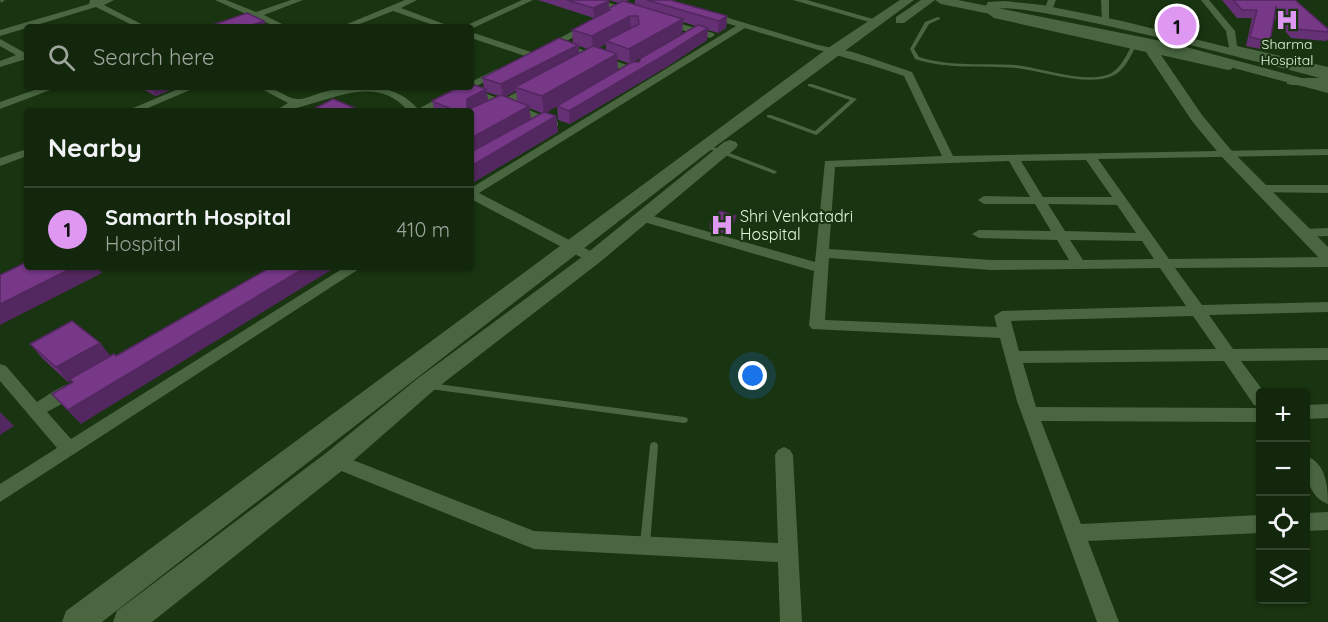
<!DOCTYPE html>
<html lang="en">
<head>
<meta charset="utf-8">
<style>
	:root { --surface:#13270c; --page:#1c2f15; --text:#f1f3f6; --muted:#9da59d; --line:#32442d; --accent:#de98f2 }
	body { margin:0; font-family:Quicksand,sans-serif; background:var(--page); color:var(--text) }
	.controls { position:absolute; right:18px; bottom:18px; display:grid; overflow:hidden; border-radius:6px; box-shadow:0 2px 4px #0004 }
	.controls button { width:54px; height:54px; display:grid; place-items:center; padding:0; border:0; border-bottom:2px solid var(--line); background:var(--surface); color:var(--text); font:30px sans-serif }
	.you { position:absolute; left:753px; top:376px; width:21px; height:21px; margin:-15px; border:4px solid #fff; border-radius:50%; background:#1a73e8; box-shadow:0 0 0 9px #1a73e833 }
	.badge { display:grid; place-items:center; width:39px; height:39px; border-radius:50%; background:var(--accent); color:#111; font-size:20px; font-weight:700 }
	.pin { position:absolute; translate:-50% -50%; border:3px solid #fff; box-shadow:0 2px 6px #0006 }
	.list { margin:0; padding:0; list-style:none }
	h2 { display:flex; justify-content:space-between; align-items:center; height:78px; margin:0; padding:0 24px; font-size:26px }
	h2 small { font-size:20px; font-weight:400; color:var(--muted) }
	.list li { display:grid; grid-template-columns:39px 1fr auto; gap:18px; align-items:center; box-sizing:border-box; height:84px; padding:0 24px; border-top:2px solid var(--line) }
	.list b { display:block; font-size:22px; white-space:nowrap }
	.list p { margin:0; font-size:20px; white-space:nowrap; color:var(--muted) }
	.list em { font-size:20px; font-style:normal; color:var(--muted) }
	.icon { flex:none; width:33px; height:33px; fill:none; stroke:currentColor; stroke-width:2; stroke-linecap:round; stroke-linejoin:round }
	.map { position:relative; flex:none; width:1328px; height:622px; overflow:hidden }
	.search { position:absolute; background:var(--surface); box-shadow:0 2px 4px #0004; left:24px; top:24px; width:450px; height:66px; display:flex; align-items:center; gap:15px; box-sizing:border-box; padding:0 21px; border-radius:6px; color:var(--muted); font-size:22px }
	.panel { position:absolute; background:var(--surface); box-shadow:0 2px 4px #0004; left:24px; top:108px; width:450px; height:162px; border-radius:6px }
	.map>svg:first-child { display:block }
</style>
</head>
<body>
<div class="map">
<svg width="1328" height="622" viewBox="0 0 1328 622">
	<rect width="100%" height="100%" fill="#193410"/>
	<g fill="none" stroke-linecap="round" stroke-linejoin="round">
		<path fill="#496640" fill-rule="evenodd" d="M 938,17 L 940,18 L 940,19 L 929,24 L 914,49 L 919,57 C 951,67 983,63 1016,65 C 1042,68 1082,83 1107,75 C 1120,71 1127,54 1133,43 L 1137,44 C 1131,55 1125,71 1112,76 C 1087,87 1043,71 1016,68 C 981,65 950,70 915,59 L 910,49 L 925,22 Z
			M 808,84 L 812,84 L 857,99 L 818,134 L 816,135 L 767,117 L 767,115 L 771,115 L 815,131 L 850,100 L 808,86 Z
			M 706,144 L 776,171 L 777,172 L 774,174 L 772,173 L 704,147 L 704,145 Z
			M 430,383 L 684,417 L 687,418 L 688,420 L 687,422 L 684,423 L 430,389 L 427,388 L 426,386 L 427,384 Z
			M 654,442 L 657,443 L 658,446 L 650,544 L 649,547 L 645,549 L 641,547 L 640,544 L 650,446 L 651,443 Z"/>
		<path fill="#496640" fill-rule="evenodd" d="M 0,0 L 5,0 L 1,3 Z
			M 90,0 L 114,0 L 104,5 L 147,27 L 136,27 L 96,7 L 0,36 L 0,30 L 89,4 Z
			M 215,0 L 226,0 L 256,12 L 291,0 L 303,0 L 264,15 L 288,27 L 276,27 L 256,18 L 231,27 L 219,27 L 248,15 Z
			M 405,0 L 417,0 L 401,8 L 452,27 L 439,27 L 393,11 L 352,27 L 340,27 Z
			M 522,0 L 533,0 L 471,29 L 463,27 Z
			M 588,0 L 601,0 L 636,12 L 632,15 Z
			M 793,0 L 807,0 L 880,21 L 876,24 Z
			M 1048,0 L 1056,0 L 1052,10 L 1048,13 L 1044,10 Z
			M 1101,0 L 1109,0 L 1109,23 L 1102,21 Z
			M 1201,0 L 1209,0 L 1235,31 L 1237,46 L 1328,67 L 1328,73 L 1237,52 L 1230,53 L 1226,31 Z
			M 709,12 L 818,45 L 853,52 L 912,72 L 953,156 L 1328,149 L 1328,155 L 1098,159 L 1169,259 L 1328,257 L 1328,267 L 1175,268 L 1202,305 L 1328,302 L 1328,312 L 1209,315 L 1233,349 L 1328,348 L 1328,360 L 1241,361 L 1264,392 L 1260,392 L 1260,407 L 1254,405 L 1224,361 L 1023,363 L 1036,407 L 1260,408 L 1260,422 L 1041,421 L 1081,524 L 1260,515 L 1260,533 L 1088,541 L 1119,622 L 1097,622 L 1017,401 L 1000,338 L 812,329 L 809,325 L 814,271 L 637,220 L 635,217 L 642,213 L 815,262 L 825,161 L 942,156 L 904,76 C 851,58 798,45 745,28 L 479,193 L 598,255 L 600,258 L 598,261 L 588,261 L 471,199 L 471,188 L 736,26 L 706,17 L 705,15 ZM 1086,160 L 1112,197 L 1043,197 L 1021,161 ZM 1009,161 L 1030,197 L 984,196 L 978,200 L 984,204 L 1035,204 L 1051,231 L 979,230 L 972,234 L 979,238 L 1057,240 L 1069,260 L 991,260 L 829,249 L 835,167 ZM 1048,204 L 1117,205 L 1136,233 L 1065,231 ZM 1070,240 L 1142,241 L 1154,259 L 1083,260 ZM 829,258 L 991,270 L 1160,268 L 1186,306 L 1002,311 L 994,316 L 997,327 L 825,320 ZM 1193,316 L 1216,349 L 1019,351 L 1011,321 Z
			M 664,19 L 713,33 L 715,35 L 710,38 L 661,24 L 661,20 Z
			M 586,24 L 593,26 L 563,43 L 647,72 L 647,76 L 639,76 L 557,46 L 546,51 L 541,48 Z
			M 471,32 L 534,53 L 536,55 L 528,57 L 471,38 Z
			M 0,39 L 27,54 L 27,61 L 23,60 L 0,67 L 0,61 L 16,55 L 0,46 Z
			M 497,69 L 505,71 L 473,88 L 502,100 L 530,85 L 538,85 L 538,89 L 512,103 L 558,122 L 558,126 L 550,126 L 504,108 L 471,124 L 471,117 L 494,104 L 467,93 L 466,91 L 469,88 L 467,87 L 471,87 L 471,82 Z
			M 43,87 L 58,87 L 0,109 L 0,102 Z
			M 183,87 L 197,87 L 141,111 L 126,111 Z
			M 258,87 C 279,87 282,97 297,99 C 304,100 316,94 323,92 C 356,84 394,81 418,109 L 446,94 L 455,96 L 429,111 L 408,111 C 372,67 316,111 275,111 L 288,103 Z
			M 27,149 L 27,156 L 0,166 L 0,158 Z
			M 1260,185 L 1328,185 L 1328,193 L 1256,192 L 1254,189 Z
			M 1328,228 L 1328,236 L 1303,237 L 1296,233 L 1303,229 Z
			M 345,267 L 362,267 L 0,502 L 0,484 L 57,448 L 0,381 L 0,364 L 6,366 L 37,402 C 49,395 67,380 80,384 L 82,389 L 80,394 L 47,412 L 71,439 Z
			M 1328,404 L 1328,418 L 1306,419 L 1306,405 Z
			M 784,447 L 790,450 L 793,455 L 802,622 L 780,622 L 778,562 L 534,549 L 329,466 L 326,461 L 329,456 L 335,453 L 534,531 L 778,543 L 775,455 L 778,450 Z
			M 1306,456 C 1326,463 1328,486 1328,504 C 1309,497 1304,473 1306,456 Z
			M 1328,512 L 1328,530 L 1306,531 L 1306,513 Z"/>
		<path fill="#496640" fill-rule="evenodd" d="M 1005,1 L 1042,5 L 1122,21 L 1328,72 L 1328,86 L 1292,85 L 1287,84 L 1287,78 L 1320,78 C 1274,66 1023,0 995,9 L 1002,13 L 1232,63 L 1232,69 L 1228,70 L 1161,55 L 1202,115 L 1231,150 L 1328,247 L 1328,263 L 1322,261 L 1221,156 L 1192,121 L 1146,52 L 994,18 L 983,10 L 988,2 Z"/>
		<path fill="#496640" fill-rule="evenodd" d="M 900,0 L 914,0 L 712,149 L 102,622 L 62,622 L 66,611 L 828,48 Z
			M 921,0 L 935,0 L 904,23 L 896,23 L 896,17 Z
			M 935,0 L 958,0 L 1171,43 L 1328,85 L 1328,93 L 1169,51 L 941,4 Z
			M 730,140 L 736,142 L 738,145 L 736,148 L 600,262 L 433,391 L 344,469 L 152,622 L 113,622 L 117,611 L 326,453 L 417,379 L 586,254 L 724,142 Z"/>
	</g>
	<path fill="#663075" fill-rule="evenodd" d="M 538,0 L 607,0 L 609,1 L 609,8 L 619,3 L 609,0 L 629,0 L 625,2 L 635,5 L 635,0 L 670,0 L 727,16 L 726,28 L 718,33 L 708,30 L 707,40 L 668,66 L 570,124 L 558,120 L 557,106 L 639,62 L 696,26 L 683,22 L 682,33 L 630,64 L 617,59 L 618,71 L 546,112 L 556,116 L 558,132 L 474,182 L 471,181 L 471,111 L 435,111 L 432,101 L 484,88 L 482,78 L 573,43 L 572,30 L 594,18 ZM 606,44 L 606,51 L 598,48 ZM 579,46 L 588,49 L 579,53 ZM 516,91 L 517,101 L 505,96 ZM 486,92 L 499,96 L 488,101 ZM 529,108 L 542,113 L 531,119 Z
		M 1222,0 L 1295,0 L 1328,29 L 1328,39 L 1326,41 L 1291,38 L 1274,18 L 1270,42 L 1265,50 L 1246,46 L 1252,18 L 1237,18 Z
		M 139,87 L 177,87 L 156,96 Z
		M 736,216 L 735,221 L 725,234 L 710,229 L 710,224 Z
		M 100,343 L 110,356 L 81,424 L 52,394 L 72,382 L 71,381 L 68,382 L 43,359 L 30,344 Z"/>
	<path fill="#53275f" d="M 609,1 L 609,10 L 607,9 L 607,11 L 594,18 L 593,8 Z
		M 630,16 L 631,30 L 606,41 L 606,44 L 593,51 L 592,36 Z
		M 727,16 L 726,28 L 718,33 L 719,21 Z
		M 683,19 L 682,33 L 630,64 L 629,49 Z
		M 264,21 L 267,27 L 247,27 Z
		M 708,28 L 707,40 L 668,66 L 570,124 L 569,111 Z
		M 578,45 L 580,57 L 515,87 L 516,91 L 503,98 L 501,84 Z
		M 617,54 L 618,71 L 544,114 L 542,96 Z
		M 151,87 L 177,87 L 156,96 Z
		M 486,89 L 489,104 L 467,111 L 467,99 Z
		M 529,106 L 531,121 L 471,156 L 471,138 Z
		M 556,116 L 558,132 L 474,182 L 471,166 Z
		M 736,216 L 735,221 L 725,234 L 725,229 Z
		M 74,267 L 98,267 L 102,273 L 0,325 L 0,304 Z
		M 306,267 L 336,267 L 81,424 L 68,410 Z
		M 100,343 L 112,358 L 68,382 L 56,367 Z
		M 0,412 L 14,426 L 0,435 Z"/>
	<path fill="#773888" stroke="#53275f" stroke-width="1.5" d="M 567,0 L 607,0 L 609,1 L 593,8 Z
		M 647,0 L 670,0 L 727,16 L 719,21 Z
		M 1233,0 L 1295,0 L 1328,29 L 1328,32 L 1296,29 L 1276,7 L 1270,42 L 1250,37 L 1257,10 L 1242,10 Z
		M 623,1 L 683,19 L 629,49 L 606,41 L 639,24 L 638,16 L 630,16 L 592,36 L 572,30 L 610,10 L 607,9 Z
		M 247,13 L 264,21 L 247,27 L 207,27 Z
		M 698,25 L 708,28 L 668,53 L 569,111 L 557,106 L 632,62 L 639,62 L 641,58 Z
		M 559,38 L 578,45 L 501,84 L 482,78 Z
		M 593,46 L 617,54 L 542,96 L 515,87 Z
		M 471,84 L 486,89 L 467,99 L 467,110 L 501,95 L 529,106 L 471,138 L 471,111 L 456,111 L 432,101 L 459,87 L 471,87 Z
		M 333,99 L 362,111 L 310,111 Z
		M 544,112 L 556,116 L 471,166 L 471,152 Z
		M 720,211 L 736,216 L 725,229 L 710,224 Z
		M 27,262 L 27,267 L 74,267 L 0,304 L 0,275 Z
		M 271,267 L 306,267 L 68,410 L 52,394 L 73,382 L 70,379 L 114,354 L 116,356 Z
		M 72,321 L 100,343 L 56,367 L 30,344 Z"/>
	<defs>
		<g id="hospital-bare" transform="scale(1.8)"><path d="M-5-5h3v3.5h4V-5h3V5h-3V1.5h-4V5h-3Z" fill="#de98f2" stroke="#193410" stroke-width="2.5" paint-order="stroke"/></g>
	</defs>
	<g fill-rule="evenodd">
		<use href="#hospital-bare" x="1287" y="20"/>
		<use href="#hospital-bare" x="722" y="225"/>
	</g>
	<g text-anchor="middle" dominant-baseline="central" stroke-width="4.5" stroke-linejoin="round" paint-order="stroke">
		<g font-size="14" fill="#e4f5df" stroke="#193410">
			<text x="1287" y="44">Sharma<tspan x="1287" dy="16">Hospital</tspan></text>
		</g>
		<g font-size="16" fill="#e4f5df" stroke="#193410" text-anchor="start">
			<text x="740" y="216">Shri Venkatadri<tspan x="740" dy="18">Hospital</tspan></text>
		</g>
	</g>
</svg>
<div class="controls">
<button>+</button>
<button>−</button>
<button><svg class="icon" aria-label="locate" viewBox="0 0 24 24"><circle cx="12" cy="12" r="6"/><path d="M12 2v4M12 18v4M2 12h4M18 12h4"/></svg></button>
<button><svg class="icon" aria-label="layers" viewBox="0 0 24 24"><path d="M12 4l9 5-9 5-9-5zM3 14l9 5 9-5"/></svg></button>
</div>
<div class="you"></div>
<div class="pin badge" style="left:1177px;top:26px">1</div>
<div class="search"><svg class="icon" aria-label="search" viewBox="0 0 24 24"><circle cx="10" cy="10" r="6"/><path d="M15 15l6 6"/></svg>Search here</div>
<section class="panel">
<h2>Nearby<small></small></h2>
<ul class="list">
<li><span class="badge">1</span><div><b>Samarth Hospital</b><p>Hospital</p></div><em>410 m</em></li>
</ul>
</section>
</div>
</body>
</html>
